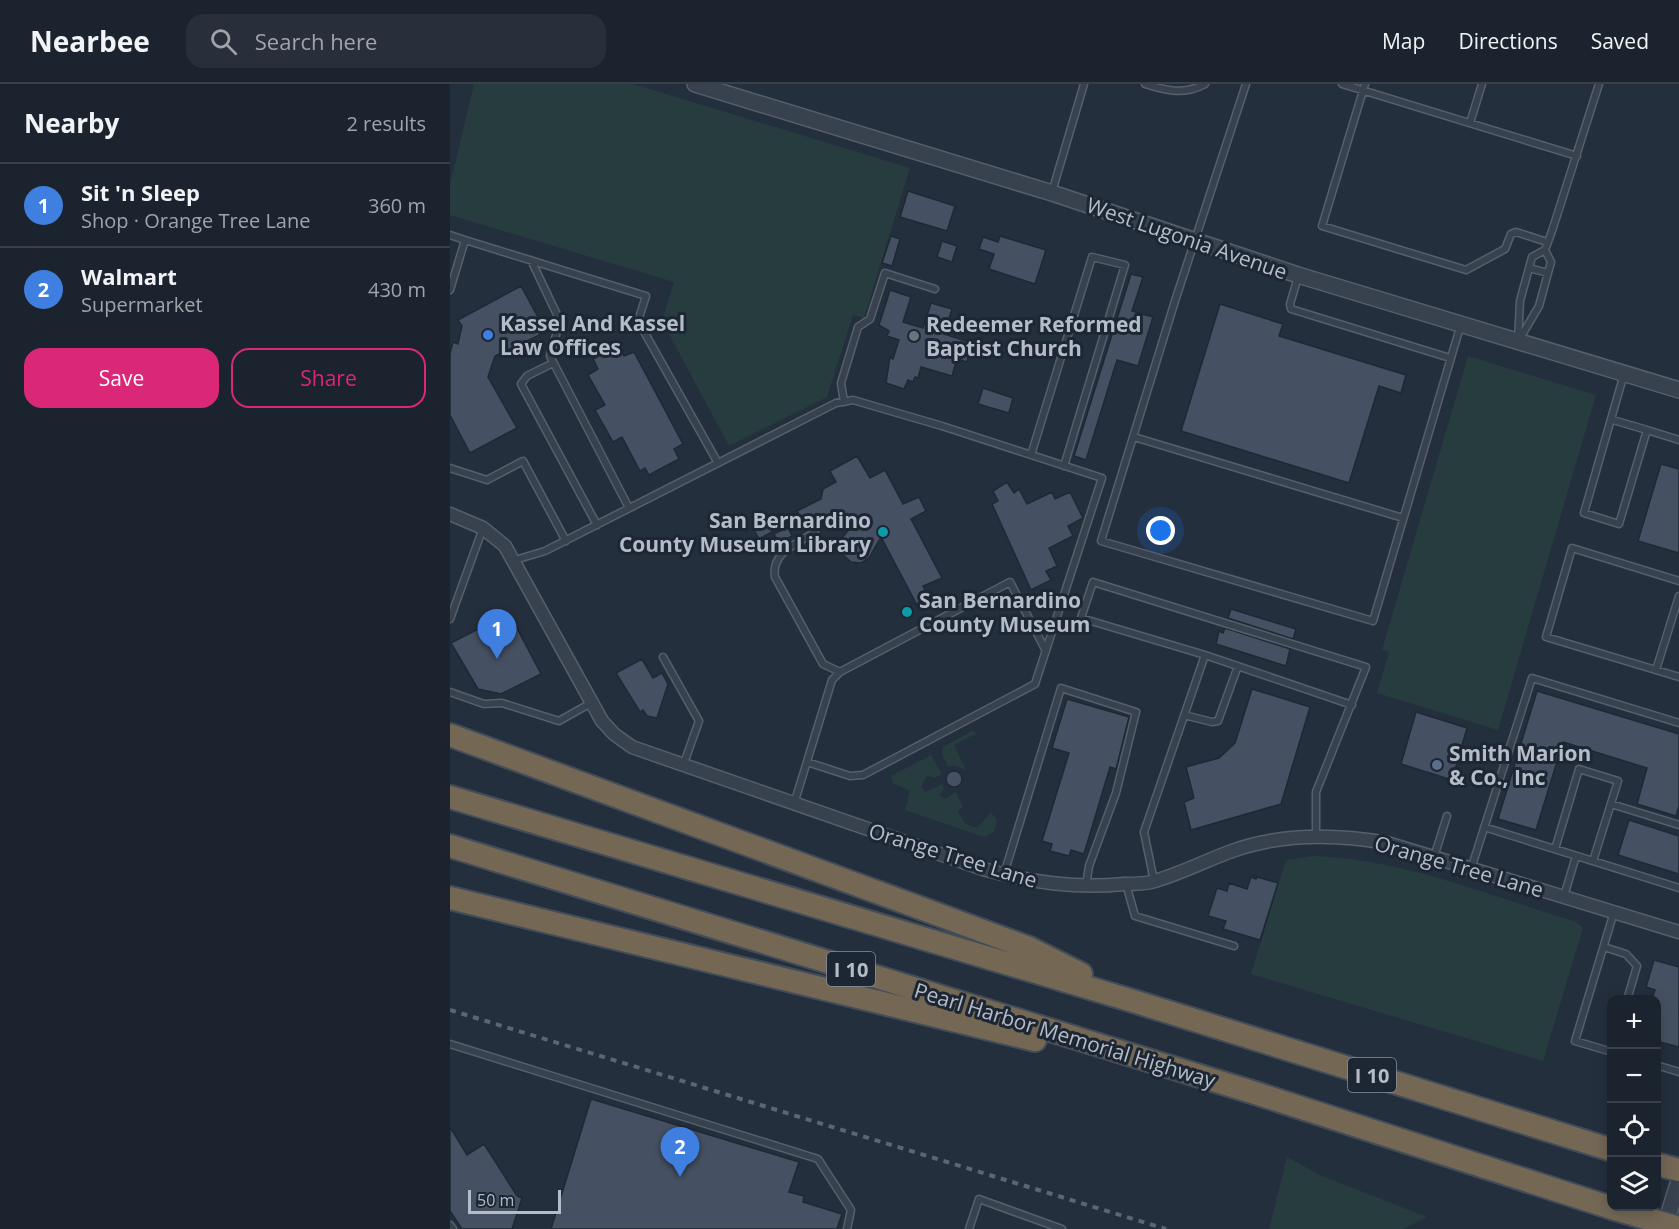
<!DOCTYPE html>
<html lang="en">
<head>
<meta charset="utf-8">
<style>
	:root { --surface:#1b232e; --page:#282f3a; --text:#f1f3f6; --muted:#a0a4aa; --line:#39404a; --accent:#db2777 }
	body { margin:0; font-family:"Open Sans",sans-serif; background:var(--page); color:var(--text) }
	.controls { position:absolute; right:18px; bottom:18px; display:grid; overflow:hidden; border-radius:12px; box-shadow:0 3px 15px #0003 }
	.controls button { width:54px; height:54px; display:grid; place-items:center; padding:0; border:0; border-bottom:2px solid var(--line); background:var(--surface); color:var(--text); font:30px sans-serif }
	.scale { position:absolute; left:18px; bottom:15px; width:93px; box-sizing:border-box; padding-left:6px; border:3px solid #b4bcc9; border-top:0; font-size:16px; line-height:21px; white-space:nowrap; color:#b4bcc9; -webkit-text-stroke:4px #1d2633; paint-order:stroke }
	.you { position:absolute; left:711px; top:447px; width:21px; height:21px; margin:-15px; border:4px solid #fff; border-radius:50%; background:#1a73e8; box-shadow:0 0 0 9px #1a73e833 }
	.badge { display:grid; place-items:center; width:39px; height:39px; border-radius:50%; background:var(--accent); color:#fff; font-size:20px; font-weight:700 }
	.pin { position:absolute; translate:-50% -50px; filter:drop-shadow(0 2px 3px #0008) }
	.pin::after { content:''; position:absolute; top:32px; width:21px; height:18px; background:inherit; clip-path:polygon(0 0,100% 0,50% 100%) }
	.list { margin:0; padding:0; list-style:none }
	h2 { display:flex; justify-content:space-between; align-items:center; height:78px; margin:0; padding:0 24px; font-size:26px }
	h2 small { font-size:20px; font-weight:400; color:var(--muted) }
	.list li { display:grid; grid-template-columns:39px 1fr auto; gap:18px; align-items:center; box-sizing:border-box; height:84px; padding:0 24px; border-top:2px solid var(--line) }
	.list b { display:block; font-size:22px; white-space:nowrap }
	.list p { margin:0; font-size:20px; white-space:nowrap; color:var(--muted) }
	.list em { font-size:20px; font-style:normal; color:var(--muted) }
	.actions { display:flex; gap:12px; padding:18px 24px }
	.actions a { flex:1; padding:14px 0; border:2px solid var(--accent); border-radius:18px; text-align:center; font-size:21px; color:var(--accent) }
	.actions .main { background:var(--accent); color:#fff }
	.icon { flex:none; width:33px; height:33px; fill:none; stroke:currentColor; stroke-width:2; stroke-linecap:round; stroke-linejoin:round }
	.map { position:relative; flex:none; width:1229px; height:1145px; overflow:hidden }
	header { display:flex; align-items:center; gap:36px; box-sizing:border-box; height:84px; padding:0 30px; background:var(--surface); border-bottom:2px solid var(--line) }
	header strong { font-size:28px }
	nav { display:flex; gap:33px; margin-inline-start:auto; font-size:21px }
	.search { width:420px; height:54px; background:var(--page); display:flex; align-items:center; gap:15px; box-sizing:border-box; padding:0 21px; border-radius:18px; color:var(--muted); font-size:22px }
	main { display:flex }
	aside { flex:1; background:var(--surface) }
	.map>svg:first-child { display:block }
</style>
</head>
<body>
<header>
<strong>Nearbee</strong>
<div class="search"><svg class="icon" aria-label="search" viewBox="0 0 24 24"><circle cx="10" cy="10" r="6"/><path d="M15 15l6 6"/></svg>Search here</div>
<nav><a>Map</a><a>Directions</a><a>Saved</a></nav>
</header>
<main>
<aside>
<h2>Nearby<small>2 results</small></h2>
<ul class="list">
<li><span class="badge" style="background:#3f7fe0">1</span><div><b>Sit 'n Sleep</b><p>Shop · Orange Tree Lane</p></div><em>360 m</em></li>
<li><span class="badge" style="background:#3f7fe0">2</span><div><b>Walmart</b><p>Supermarket</p></div><em>430 m</em></li>
</ul>
<div class="actions"><a class="main">Save</a><a>Share</a></div>
</aside>
<div class="map">
<svg width="1229" height="1145" viewBox="0 0 1229 1145">
	<rect width="100%" height="100%" fill="#242f3e"/>
	<path fill="#263c3f" d="M 24,0 L 183,0 L 460,84 L 414,234 L 403,231 L 377,313 L 279,362 L 212,237 L 224,198 L 0,131 L 0,101 Z
		M 1018,272 L 1146,311 L 1048,646 L 927,609 L 939,568 L 932,566 Z
		M 522,647 L 527,649 L 504,661 L 516,686 L 506,682 L 498,682 L 492,671 L 493,663 Z
		M 481,671 L 492,690 L 484,694 L 477,692 L 471,702 L 475,708 L 493,700 L 494,706 L 489,710 L 495,715 L 506,708 L 513,723 L 507,727 L 516,740 L 527,744 L 541,728 L 547,737 L 544,748 L 534,753 L 455,726 L 460,707 L 443,699 L 441,692 Z
		M 864,772 C 953,775 1040,812 1124,837 L 1133,844 L 1093,977 L 801,890 L 836,776 Z
		M 837,1073 L 870,1091 L 977,1133 L 953,1145 L 819,1145 Z"/>
	<path fill="#455162" stroke="#1f2835" stroke-width="1.5" d="M 458,107 L 505,122 L 497,147 L 450,133 Z
		M 441,152 L 450,155 L 442,182 L 432,179 Z
		M 550,152 L 596,166 L 585,200 L 539,185 L 544,170 L 529,165 L 533,153 L 548,158 Z
		M 492,157 L 507,162 L 502,178 L 487,173 Z
		M 681,190 L 693,193 L 682,227 L 703,233 L 688,282 L 667,276 L 636,376 L 624,372 Z
		M 71,202 L 96,248 L 45,272 L 38,293 L 67,344 L 20,369 L 0,331 L 0,270 L 3,258 L 8,260 L 12,242 L 8,236 Z
		M 440,206 L 461,213 L 453,238 L 473,244 L 481,219 L 502,225 L 494,250 L 522,259 L 517,278 L 507,275 L 502,292 L 471,283 L 468,294 L 465,293 L 463,298 L 458,296 L 454,305 L 436,299 L 440,273 L 443,275 L 449,256 L 437,252 L 439,247 L 429,241 Z
		M 770,220 L 833,240 L 829,252 L 956,291 L 951,309 L 929,302 L 899,399 L 731,347 Z
		M 169,261 L 174,272 L 184,268 L 233,360 L 224,365 L 229,375 L 199,391 L 195,384 L 190,387 L 172,353 L 163,358 L 145,326 L 155,321 L 138,291 L 148,285 L 143,275 Z
		M 533,304 L 563,314 L 559,329 L 528,320 Z
		M 407,372 L 420,394 L 435,386 L 453,420 L 469,413 L 476,427 L 461,435 L 492,494 L 473,502 L 480,515 L 476,523 L 468,523 L 431,453 L 419,474 L 411,479 L 401,478 L 392,470 L 390,456 L 398,447 L 388,427 L 356,443 L 347,427 L 371,415 L 373,405 L 386,398 L 380,387 Z
		M 1211,380 L 1229,385 L 1229,469 L 1188,457 Z
		M 557,398 L 564,409 L 569,405 L 577,420 L 602,408 L 605,415 L 620,408 L 633,434 L 618,442 L 623,452 L 599,464 L 607,482 L 596,487 L 601,496 L 581,506 L 542,420 L 548,417 L 543,407 Z
		M 316,437 L 322,448 L 309,455 L 303,444 Z
		M 338,443 L 342,452 L 329,459 L 324,450 Z
		M 781,525 L 846,545 L 843,555 L 778,534 Z
		M 59,529 L 91,590 L 51,610 L 28,605 L 1,559 Z
		M 775,544 L 840,565 L 836,582 L 766,560 L 769,547 L 773,549 Z
		M 192,575 L 203,594 L 212,589 L 218,600 L 207,634 L 197,632 L 193,626 L 190,628 L 166,589 Z
		M 802,605 L 860,623 L 831,720 L 741,746 L 734,718 L 744,714 L 736,683 L 769,674 L 785,659 Z
		M 1087,607 L 1229,650 L 1229,722 L 1226,732 L 1187,720 L 1197,684 L 1113,658 L 1086,746 L 1048,735 Z
		M 617,615 L 679,633 L 666,685 L 660,683 L 634,770 L 621,766 L 619,772 L 600,767 L 602,760 L 592,757 L 619,669 L 602,664 Z
		M 966,628 L 1017,644 L 1002,696 L 951,680 Z
		M496 695a8 8 0 1 1 16 0a8 8 0 1 1-16 0Z
		M 1179,736 L 1229,752 L 1229,790 L 1168,771 Z
		M 801,793 L 806,795 L 807,793 L 828,799 L 810,856 L 773,845 L 776,837 L 758,832 L 767,804 L 777,807 L 779,799 L 797,805 Z
		M 1204,876 L 1229,883 L 1229,963 L 1206,957 L 1206,915 L 1202,915 L 1205,906 L 1196,903 Z
		M 141,1015 L 349,1078 L 339,1108 L 354,1112 L 353,1118 L 392,1130 L 387,1145 L 101,1145 Z
		M 0,1043 L 17,1071 L 34,1060 L 67,1112 L 72,1114 L 62,1145 L 12,1145 L 0,1127 Z"/>
	<g fill="none" stroke-linecap="round" stroke-linejoin="round">
		<g stroke="#565f6c" stroke-width="9">
			<path id="service" d="M 695,0 C 717,7 734,11 755,0
				M 796,0 L 725,217 L 651,457 L 923,537 L 1011,240
				M 892,0 L 1127,72
				M 915,0 L 872,142 L 1016,186 L 1055,165 L 1061,150 L 1066,148 L 1097,158
				M 1020,39 L 1032,0
				M 602,108 L 634,0
				M 0,151 L 15,156
				M 81,176 L 110,237 L 100,272 L 179,424
				M 1079,184 L 1098,189
				M 848,193 L 840,220 L 841,225 L 1000,274
				M 0,206 L 15,156 L 196,212 L 188,237 L 268,379
				M 1069,256 L 1089,222 L 1101,178 L 1095,166
				M 1068,257 L 1070,217 L 1082,173 L 1095,166 L 1102,147 L 1149,0
				M 103,279 L 77,292 L 71,300 L 147,441
				M 1174,290 L 1134,429 L 1169,440 L 1197,346 L 1229,356
				M 394,318 L 391,299 L 408,243 L 420,235 L 435,189 L 485,205
				M 1163,336 L 1197,346
				M 684,353 L 953,434
				M 581,371 L 642,173 L 675,181 L 614,382
				M 0,384 L 37,396 L 73,377 L 116,457
				M 365,448 C 347,460 321,468 325,493 L 373,580 L 390,588
				M 65,476 L 95,467 L 386,319 L 403,316 L 492,342 L 652,394 L 585,600 L 413,691 L 400,692 L 357,678
				M 1229,497 L 1122,464 L 1096,553 L 1229,593
				M 0,535 L 33,444
				M 755,571 L 902,621
				M 213,573 L 249,637 L 233,682
				M 1206,586 L 1229,512
				M 0,608 L 34,620 L 52,619 L 109,637 L 141,619
				M 734,631 L 762,638 L 768,637 L 788,582
				M 344,720 L 382,596 L 390,588 L 560,498 L 596,567
				M 1161,720 L 1229,741
				M 1034,743 L 1229,804
				M 1105,765 L 1129,685 L 1168,697 L 1143,777
				M 984,773 L 997,732
				M 1021,785 L 1082,594 L 1229,639
				M 554,790 L 611,604 L 686,628 L 666,709 L 639,782 L 636,802
				M 704,797 L 694,748 L 755,571 L 631,534 L 643,498 L 916,583 L 866,708 L 866,752
				M 676,800 L 685,832 L 784,862
				M 1114,812 L 1126,772
				M 1154,863 L 1176,870 L 1187,882 L 1177,916
				M 0,960 L 368,1075 L 401,1126 L 397,1145
				M 1162,968 L 1125,957 L 1164,828
				M 1206,981 L 1229,988
				M 0,1141 L 3,1145
				M 519,1145 L 529,1115 L 612,1145"/>
		</g>
		<g stroke="#565f6c" stroke-width="15">
			<path id="minor" d="M 0,430 L 33,444 L 55,462 L 152,637 L 164,650 L 182,663 L 533,785 C 580,798 625,805 674,800 C 684,800 696,800 705,797 C 732,789 757,776 782,767 C 832,749 886,750 937,759 L 1229,848"/>
		</g>
		<g stroke="#565f6c" stroke-width="18">
			<path id="tertiary" d="M 245,0 L 602,109 L 848,191 L 1229,306
				M 1214,1145 L 1229,1097"/>
		</g>
		<g stroke="#434c59" stroke-width="26">
			<path id="motorway" d="M 0,651 L 579,864 L 631,890
				M 0,713 L 683,917 L 1162,1066
				M 0,762 L 802,1008 L 1162,1124
				M 0,814 L 585,956
				M 1206,1080 L 1229,1086"/>
		</g>
		<use href="#service" stroke="#38414e" stroke-width="6"/>
		<use href="#minor" stroke="#38414e" stroke-width="12"/>
		<use href="#tertiary" stroke="#38414e" stroke-width="15"/>
		<use href="#motorway" stroke="#746855" stroke-width="22"/>
		<path stroke="#5a6575" stroke-width="4" stroke-dasharray="6 6" stroke-linecap="butt" d="M 0,926 L 716,1145"/>
		<g stroke="#434c59" stroke-width="26" stroke-linecap="butt">
			<path id="motorway-bridge" d="M 1162,1124 L 1229,1144"/>
		</g>
		<use href="#motorway-bridge" stroke="#746855" stroke-width="22"/>
	</g>
	<circle fill="#3f7fe0" stroke="#1d2633" stroke-width="2" cx="38" cy="251" r="6"/>
	<circle fill="#6b7280" stroke="#1d2633" stroke-width="2" cx="464" cy="252" r="6"/>
	<g fill="#0f9aa8" stroke="#1d2633" stroke-width="2">
		<circle cx="433" cy="448" r="6"/>
		<circle cx="457" cy="528" r="6"/>
	</g>
	<circle fill="#5c6f8a" stroke="#1d2633" stroke-width="2" cx="987" cy="681" r="6"/>
	<g text-anchor="middle" dominant-baseline="central" stroke-width="6" stroke-linejoin="round" paint-order="stroke">
		<g fill="#1d2633" stroke="#878f9c" stroke-width="1.5">
			<rect x="377" y="868" width="48" height="34" rx="4.5"/>
			<rect x="898" y="974" width="48" height="34" rx="4.5"/>
		</g>
		<g font-size="20" font-weight="bold" fill="#b4bcc9">
			<text x="401" y="885">I 10</text>
			<text x="922" y="991">I 10</text>
		</g>
		<g font-size="21" fill="#b4bcc9" stroke="#1d2633">
			<text transform="translate(737 154) rotate(19)">West Lugonia Avenue</text>
			<text transform="translate(503 771) rotate(17)">Orange Tree Lane</text>
			<text transform="translate(1009 782) rotate(16)">Orange Tree Lane</text>
			<text transform="translate(615 951) rotate(17)">Pearl Harbor Memorial Highway</text>
		</g>
		<g font-size="21" font-weight="bold" fill="#b4bcc9" stroke="#1d2633" text-anchor="start">
			<text x="50" y="239">Kassel And Kassel<tspan x="50" dy="24">Law Offices</tspan></text>
			<text x="476" y="240">Redeemer Reformed<tspan x="476" dy="24">Baptist Church</tspan></text>
			<text x="421" y="436" text-anchor="end">San Bernardino<tspan x="421" dy="24">County Museum Library</tspan></text>
			<text x="469" y="516">San Bernardino<tspan x="469" dy="24">County Museum</tspan></text>
			<text x="999" y="669">Smith Marion<tspan x="999" dy="24">&amp; Co., Inc</tspan></text>
		</g>
	</g>
</svg>
<div class="controls">
<button>+</button>
<button>−</button>
<button><svg class="icon" aria-label="locate" viewBox="0 0 24 24"><circle cx="12" cy="12" r="6"/><path d="M12 2v4M12 18v4M2 12h4M18 12h4"/></svg></button>
<button><svg class="icon" aria-label="layers" viewBox="0 0 24 24"><path d="M12 4l9 5-9 5-9-5zM3 14l9 5 9-5"/></svg></button>
</div>
<div class="scale">50 m</div>
<div class="you"></div>
<div class="pin badge" style="left:47px;top:575px;background:#3f7fe0">1</div>
<div class="pin badge" style="left:230px;top:1093px;background:#3f7fe0">2</div>
</div>
</main>
</body>
</html>
